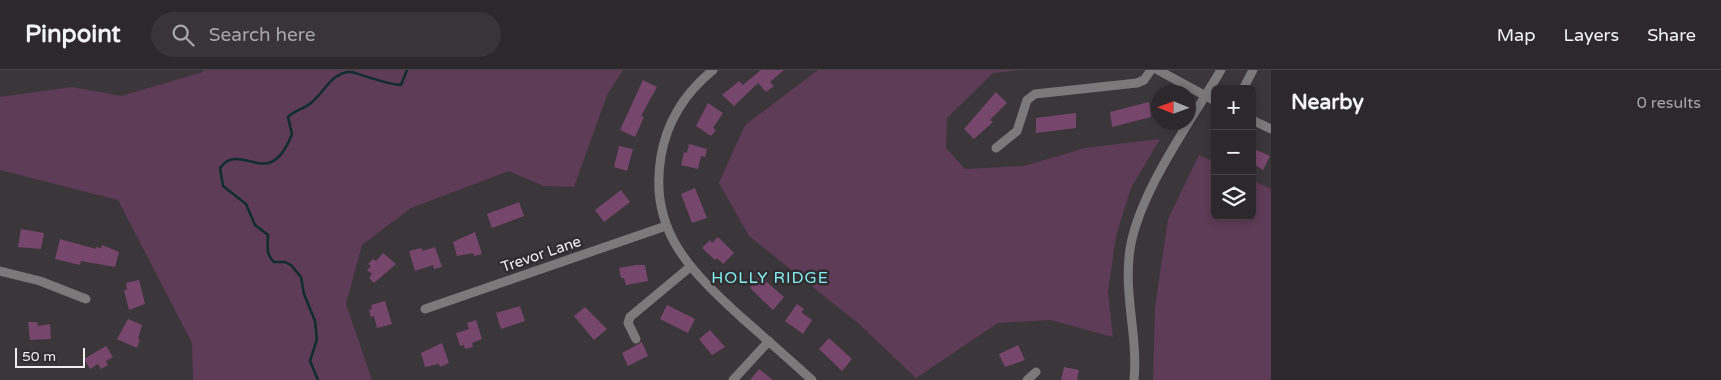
<!DOCTYPE html>
<html lang="en">
<head>
<meta charset="utf-8">
<style>
	:root { --surface:#2c282c; --page:#383438; --text:#f1f3f6; --muted:#a6a6a9; --line:#484448 }
	body { margin:0; font-family:"Varela Round",sans-serif; background:var(--page); color:var(--text) }
	.controls { position:absolute; right:15px; top:15px; display:grid; overflow:hidden; border-radius:8px; box-shadow:0 2px 8px #0003 }
	.controls button { width:45px; height:45px; display:grid; place-items:center; padding:0; border:0; border-bottom:1px solid var(--line); background:var(--surface); color:var(--text); font:25px sans-serif }
	.compass { position:absolute; left:1151px; top:15px; width:45px; height:45px; border-radius:50%; background:var(--surface); box-shadow:0 2px 8px #0003; rotate:271deg }
	.scale { position:absolute; left:15px; bottom:12px; width:70px; box-sizing:border-box; padding-left:5px; border:2px solid #f0ecef; border-top:0; font-size:14px; line-height:18px; white-space:nowrap; color:#f0ecef; -webkit-text-stroke:4px #312c30; paint-order:stroke }
	.list { margin:0; padding:0; list-style:none }
	h2 { display:flex; justify-content:space-between; align-items:center; height:65px; margin:0; padding:0 20px; font-size:21px }
	h2 small { font-size:16px; font-weight:400; color:var(--muted) }
	.icon { flex:none; width:28px; height:28px; fill:none; stroke:currentColor; stroke-width:2; stroke-linecap:round; stroke-linejoin:round }
	.map { position:relative; flex:none; width:1271px; height:310px; overflow:hidden }
	header { display:flex; align-items:center; gap:30px; box-sizing:border-box; height:70px; padding:0 25px; background:var(--surface); border-bottom:1px solid var(--line) }
	header strong { font-size:24px }
	nav { display:flex; gap:28px; margin-inline-start:auto; font-size:18px }
	.search { width:350px; height:45px; background:var(--page); display:flex; align-items:center; gap:12px; box-sizing:border-box; padding:0 18px; border-radius:28px; color:var(--muted); font-size:19px }
	main { display:flex }
	aside { flex:1; background:var(--surface) }
	.map>svg:first-child { display:block }
</style>
</head>
<body>
<header>
<strong>Pinpoint</strong>
<div class="search"><svg class="icon" aria-label="search" viewBox="0 0 24 24"><circle cx="10" cy="10" r="6"/><path d="M15 15l6 6"/></svg>Search here</div>
<nav><a>Map</a><a>Layers</a><a>Share</a></nav>
</header>
<main>
<div class="map">
<svg width="1271" height="310" viewBox="0 0 1271 310">
	<rect width="100%" height="100%" fill="#3b363a"/>
	<path fill="#5e3b56" d="M 203,0 L 623,0 L 607,25 L 574,117 L 543,116 L 509,101 L 411,138 L 362,175 L 346,234 L 372,310 L 193,310 L 192,273 L 118,130 L 0,100 L 0,27 L 72,17 L 121,26 L 203,2 Z
		M 818,0 L 1020,0 L 993,3 L 947,48 L 946,78 L 965,99 L 1024,96 L 1085,78 L 1160,69 L 1131,118 L 1116,166 L 1108,222 L 1113,267 L 1050,250 L 998,253 L 916,308 L 859,254 L 749,166 L 719,113 L 745,55 Z
		M 1199,85 L 1215,92 L 1215,146 L 1252,146 L 1252,110 L 1271,119 L 1271,310 L 1153,310 L 1155,237 L 1168,149 Z"/>
	<g fill="none" stroke-linecap="round" stroke-linejoin="round">
		<path stroke="#102d2e" stroke-width="2.5" d="M 318,310 L 310,291 L 317,269 L 315,251 L 304,224 L 301,207 L 291,195 L 285,192 L 274,192 C 265,183 268,176 268,165 L 255,155 L 246,134 L 223,116 L 220,98 C 241,69 269,124 292,64 L 288,47 C 295,40 304,39 311,33 C 323,24 333,0 352,2 C 364,6 390,15 401,15 L 407,0"/>
	</g>
	<path fill="#77466d" d="M 761,0 L 784,0 L 770,12 L 774,16 L 766,22 L 758,13 L 734,36 L 722,25 L 739,11 L 743,15 Z
		M 643,10 L 657,17 L 641,46 L 644,47 L 635,67 L 620,60 Z
		M 996,22 L 1007,33 L 990,50 L 993,52 L 974,69 L 964,59 Z
		M 1149,32 L 1151,47 L 1112,57 L 1110,42 Z
		M 708,33 L 723,43 L 713,58 L 716,60 L 711,66 L 696,56 Z
		M 1076,43 L 1076,58 L 1036,63 L 1036,48 Z
		M 689,74 L 707,79 L 705,87 L 701,86 L 698,99 L 681,95 L 684,82 L 687,83 Z
		M 619,76 L 633,79 L 627,101 L 614,97 Z
		M 1252,78 L 1270,86 L 1263,100 L 1252,93 Z
		M 695,118 L 707,148 L 692,153 L 681,124 Z
		M 621,120 L 630,132 L 604,152 L 595,140 Z
		M 519,132 L 524,146 L 492,158 L 487,144 Z
		M 21,159 L 44,163 L 41,179 L 18,177 Z
		M 475,162 L 482,184 L 474,186 L 473,183 L 457,186 L 453,172 Z
		M 718,167 L 734,183 L 723,194 L 717,188 L 715,190 L 702,178 L 710,170 L 712,173 Z
		M 60,169 L 96,179 L 96,177 L 101,178 L 102,175 L 119,182 L 115,197 L 81,191 L 80,195 L 55,189 Z
		M 435,177 L 442,197 L 434,199 L 433,195 L 415,201 L 409,181 L 421,178 L 423,181 Z
		M 383,183 L 396,194 L 374,213 L 369,208 L 372,204 L 367,200 L 371,196 L 368,194 L 373,189 L 376,191 Z
		M 636,195 L 645,195 L 648,211 L 626,215 L 624,208 L 621,208 L 619,198 Z
		M 760,206 L 784,227 L 773,240 L 750,218 Z
		M 139,210 L 145,234 L 129,240 L 124,220 L 127,220 L 126,213 Z
		M 385,231 L 392,254 L 377,258 L 374,246 L 371,247 L 369,240 L 372,239 L 371,235 Z
		M 797,234 L 804,239 L 801,242 L 812,250 L 803,264 L 785,251 Z
		M 667,235 L 695,249 L 688,263 L 660,249 Z
		M 520,236 L 525,251 L 501,259 L 496,243 Z
		M 585,237 L 607,259 L 594,270 L 574,246 Z
		M 128,249 L 142,255 L 138,269 L 140,270 L 137,278 L 117,269 Z
		M 476,250 L 482,269 L 472,273 L 473,277 L 465,279 L 464,275 L 460,276 L 456,263 L 469,259 L 467,253 Z
		M 28,252 L 37,252 L 38,256 L 50,254 L 51,269 L 30,270 Z
		M 710,260 L 725,277 L 712,285 L 699,269 Z
		M 829,268 L 852,289 L 842,301 L 819,279 Z
		M 642,272 L 648,286 L 628,296 L 622,283 Z
		M 442,273 L 449,293 L 440,297 L 439,294 L 425,297 L 421,283 Z
		M 1018,275 L 1025,290 L 1005,297 L 999,284 Z
		M 106,276 L 113,287 L 106,291 L 108,295 L 101,299 L 98,294 L 90,299 L 84,289 Z
		M 1064,297 L 1079,300 L 1077,310 L 1061,310 Z
		M 759,299 L 773,310 L 750,310 Z"/>
	<g fill="none" stroke-linecap="round" stroke-linejoin="round">
		<path stroke="#7c797b" stroke-width="9" d="M 713,0 C 686,22 667,51 661,86 C 648,161 691,201 741,247 C 765,268 789,289 812,310
			M 1158,0 L 1215,31
			M 1243,19 L 1253,0
			M 1252,50 L 1271,59
			M 996,78 L 1017,61 L 1027,30 L 1035,24 L 1137,13 L 1144,10 L 1151,0
			M 0,201 L 40,211 L 86,229
			M 425,239 L 666,156
			M 636,269 L 628,253 L 630,247 L 690,197
			M 733,310 L 769,271
			M 1027,310 L 1036,302
			M 1134,310 C 1138,269 1125,229 1129,188 C 1133,130 1191,51 1221,0"/>
	</g>
	<g text-anchor="middle" dominant-baseline="central" stroke-width="5" stroke-linejoin="round" paint-order="stroke">
		<g font-size="15" fill="#f0ecef" stroke="#312c30">
			<text transform="translate(541 184) rotate(-19)">Trevor Lane</text>
		</g>
		<g font-size="16" letter-spacing="1" fill="#83eff1" stroke="#312c30">
			<text x="770" y="208">HOLLY RIDGE</text>
		</g>
	</g>
</svg>
<div class="controls">
<button>+</button>
<button>−</button>
<button><svg class="icon" aria-label="layers" viewBox="0 0 24 24"><path d="M12 4l9 5-9 5-9-5zM3 14l9 5 9-5"/></svg></button>
</div>
<svg class="compass" viewBox="-18 -18 36 36"><path d="M0-13l5 13h-10z" fill="#e53935"/><path d="M0 13l5-13h-10z" fill="#a6a6a9"/></svg>
<div class="scale">50 m</div>
</div>
<aside>
<h2>Nearby<small>0 results</small></h2>
<ul class="list">
</ul>
</aside>
</main>
</body>
</html>
